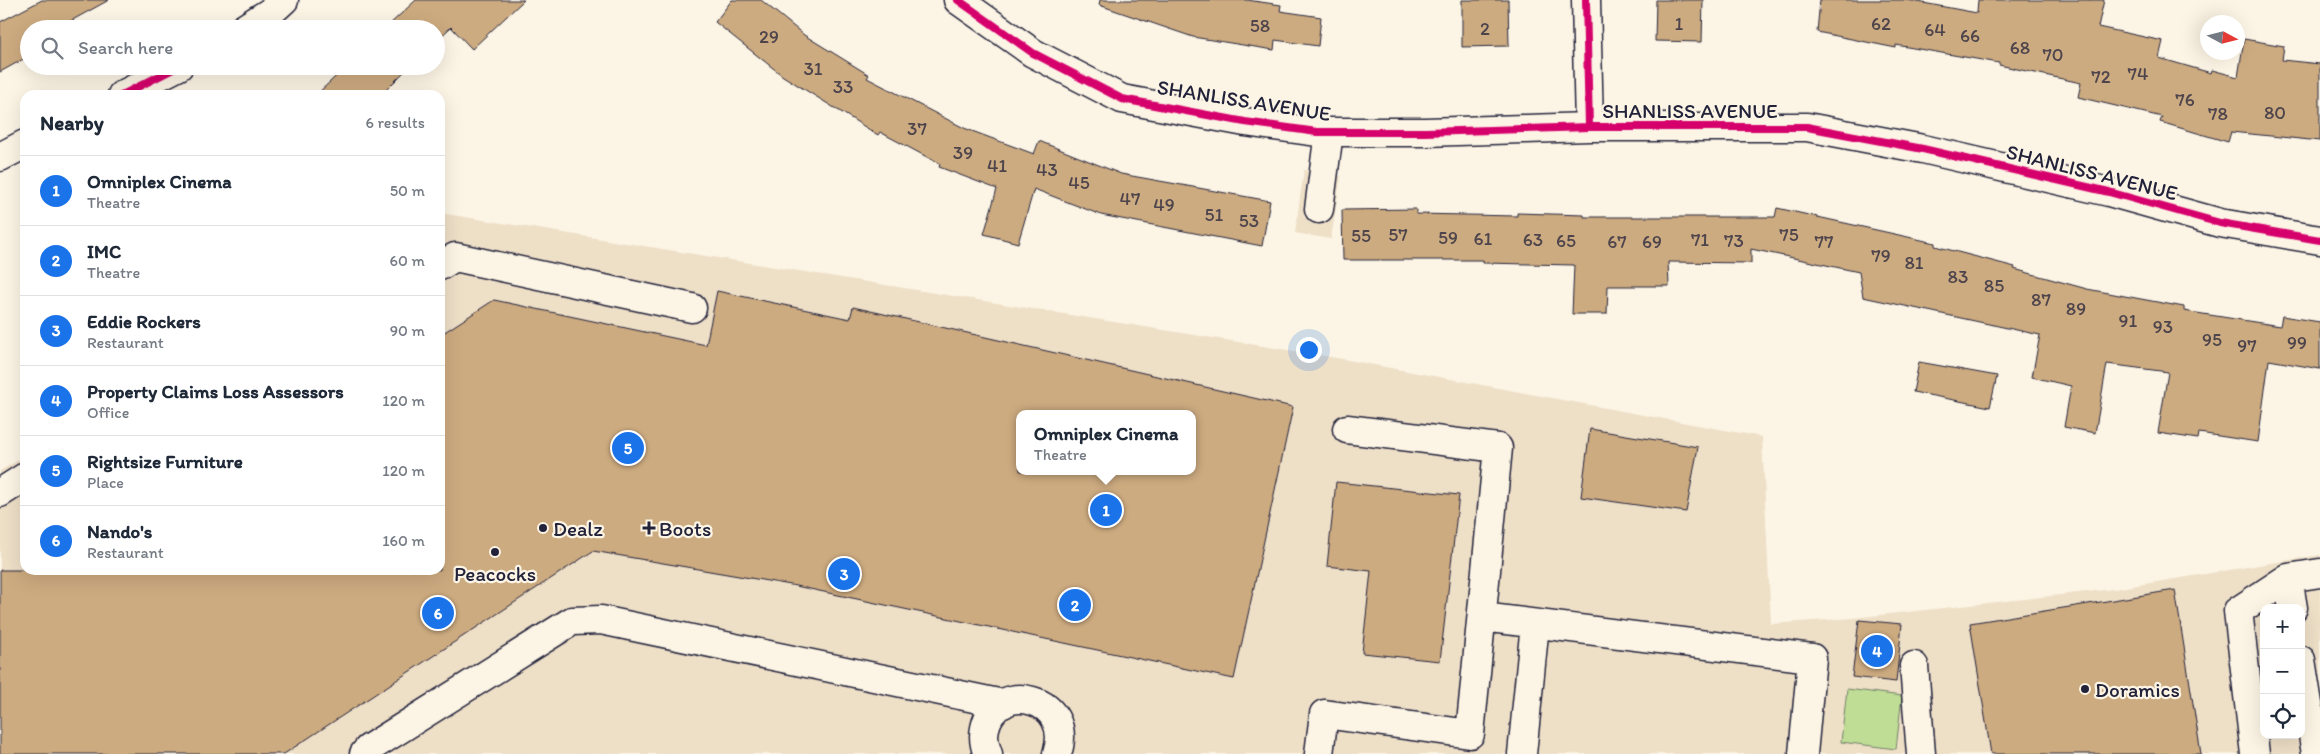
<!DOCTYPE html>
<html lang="en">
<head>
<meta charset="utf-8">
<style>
	:root { --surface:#fff; --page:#f6f6f7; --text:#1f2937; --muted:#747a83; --line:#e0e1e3; --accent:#1a73e8 }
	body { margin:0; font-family:Itim,sans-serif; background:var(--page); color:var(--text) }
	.controls { position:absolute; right:15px; bottom:15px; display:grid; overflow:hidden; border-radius:10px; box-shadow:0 5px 20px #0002 }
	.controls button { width:45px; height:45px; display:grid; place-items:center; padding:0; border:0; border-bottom:1px solid var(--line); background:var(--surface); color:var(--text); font:25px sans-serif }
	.compass { position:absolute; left:2200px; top:15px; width:45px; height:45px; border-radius:50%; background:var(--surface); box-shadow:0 5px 20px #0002; rotate:97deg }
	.you { position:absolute; left:1308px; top:349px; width:18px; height:18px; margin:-12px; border:4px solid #fff; border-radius:50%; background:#1a73e8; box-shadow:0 0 0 8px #1a73e833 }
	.badge { display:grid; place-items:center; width:32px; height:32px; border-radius:50%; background:var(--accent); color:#fff; font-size:16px; font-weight:700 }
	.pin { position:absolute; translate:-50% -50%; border:2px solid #fff; box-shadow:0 1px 5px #0006 }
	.popup { position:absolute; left:1016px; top:410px; width:180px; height:65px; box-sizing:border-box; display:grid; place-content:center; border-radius:10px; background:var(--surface); filter:drop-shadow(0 1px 4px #0005); font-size:16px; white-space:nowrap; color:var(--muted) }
	.popup b { font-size:19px; color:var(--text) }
	.popup::after { content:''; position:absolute; left:50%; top:100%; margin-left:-10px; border:10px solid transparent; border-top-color:var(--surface) }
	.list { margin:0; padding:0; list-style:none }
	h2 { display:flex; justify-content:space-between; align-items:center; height:65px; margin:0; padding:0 20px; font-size:21px }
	h2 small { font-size:16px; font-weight:400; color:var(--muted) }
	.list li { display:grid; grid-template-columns:32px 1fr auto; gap:15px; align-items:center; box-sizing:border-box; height:70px; padding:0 20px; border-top:1px solid var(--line) }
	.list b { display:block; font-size:19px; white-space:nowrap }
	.list p { margin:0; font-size:16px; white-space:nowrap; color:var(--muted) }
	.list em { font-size:16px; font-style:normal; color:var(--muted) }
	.icon { flex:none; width:28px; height:28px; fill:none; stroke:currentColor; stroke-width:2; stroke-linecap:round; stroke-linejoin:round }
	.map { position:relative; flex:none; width:2320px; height:754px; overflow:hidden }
	.search { position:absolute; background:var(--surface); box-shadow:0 5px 20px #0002; left:20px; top:20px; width:425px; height:55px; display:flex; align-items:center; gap:12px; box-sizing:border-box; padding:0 18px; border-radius:28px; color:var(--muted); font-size:19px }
	.panel { position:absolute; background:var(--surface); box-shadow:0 5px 20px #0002; left:20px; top:90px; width:425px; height:485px; border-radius:15px }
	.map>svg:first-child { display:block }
</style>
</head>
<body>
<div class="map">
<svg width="2320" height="754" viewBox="0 0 2320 754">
	<rect width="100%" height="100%" fill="#fcf5e5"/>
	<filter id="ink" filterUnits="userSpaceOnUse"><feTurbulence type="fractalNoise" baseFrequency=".02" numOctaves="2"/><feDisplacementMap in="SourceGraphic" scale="10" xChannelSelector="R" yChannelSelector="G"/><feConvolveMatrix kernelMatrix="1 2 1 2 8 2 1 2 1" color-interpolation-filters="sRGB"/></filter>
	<g filter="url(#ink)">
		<path fill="#eedfc7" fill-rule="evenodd" d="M 1304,170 L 1341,176 L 1331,239 L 1295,233 Z
			M 440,213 L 1337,358 L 1762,437 L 1771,624 L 1853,618 L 2114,589 L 2320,555 L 2320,754 L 0,754 L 0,471 L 25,456 L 25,570 L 440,570 ZM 1020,414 L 1192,414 L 1192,471 L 1020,471 ZM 2264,608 L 2301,608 L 2301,735 L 2264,735 Z"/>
		<path fill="#bfdd95" stroke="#708068" d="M 1847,689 L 1902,696 L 1896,749 L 1841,742 Z"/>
		<path fill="#cdab80" stroke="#22223b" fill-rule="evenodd" d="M 42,0 L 109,0 L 56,29 L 29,29 L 29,56 L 0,72 L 0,22 Z
			M 416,0 L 524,0 L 472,49 L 451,27 L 436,41 L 436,29 L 393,29 L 389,25 Z
			M 732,0 L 761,0 L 804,35 L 869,75 L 867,78 L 964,128 L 988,137 L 1034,154 L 1039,141 L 1121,174 L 1270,201 L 1262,246 L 1101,215 L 1034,189 L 1018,243 L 984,234 L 997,189 L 939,167 L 940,164 L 880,132 L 878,135 L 783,76 L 715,22 Z
			M 1100,0 L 1247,0 L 1281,5 L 1280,11 L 1321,17 L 1318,46 L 1275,40 L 1274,50 L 1193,37 L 1099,5 Z
			M 1462,0 L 1508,0 L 1509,46 L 1462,47 Z
			M 1656,0 L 1703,0 L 1702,42 L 1655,41 Z
			M 1820,0 L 1907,0 L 1977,13 L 1978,0 L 2104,0 L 2098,27 L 2163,41 L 2159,58 L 2211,73 L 2212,70 L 2238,77 L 2244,39 L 2284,46 L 2282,60 L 2320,64 L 2320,141 L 2231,132 L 2228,142 L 2160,122 L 2162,117 L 2078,97 L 2081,83 L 1999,65 L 1999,63 L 1896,45 L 1896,48 L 1817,32 Z
			M 347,66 L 410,66 L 381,95 L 316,95 Z
			M 1777,208 L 1935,243 L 1935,246 L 2015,267 L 2014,269 L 2087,289 L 2184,307 L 2184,311 L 2280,326 L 2282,316 L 2320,322 L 2320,369 L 2269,360 L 2258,442 L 2199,433 L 2198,439 L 2158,433 L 2168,372 L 2107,364 L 2095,433 L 2064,427 L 2071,386 L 2032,377 L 2040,335 L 1863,297 L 1859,272 L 1751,249 L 1751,263 L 1668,262 L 1669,286 L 1608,286 L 1607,314 L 1572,314 L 1574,265 L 1483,263 L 1483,260 L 1343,260 L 1342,210 L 1416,209 L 1416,214 L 1517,216 L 1517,213 L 1584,215 L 1584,217 L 1775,217 Z
			M 717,291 L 850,319 L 853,307 L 1293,407 L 1234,679 L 791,585 L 593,551 L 284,754 L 0,754 L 0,570 L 440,570 L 440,335 L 494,300 L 706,345 ZM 1020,414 L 1192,414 L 1192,471 L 1020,471 Z
			M 1919,362 L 1997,376 L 1990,407 L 1913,392 Z
			M 1590,429 L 1698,447 L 1686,512 L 1581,497 Z
			M 1336,482 L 1459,495 L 1440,661 L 1362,653 L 1371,571 L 1327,566 Z
			M 2175,590 L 2201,754 L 1991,754 L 1970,623 Z
			M 1859,620 L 1902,624 L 1896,682 L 1852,677 Z"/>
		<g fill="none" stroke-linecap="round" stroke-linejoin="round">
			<g stroke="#22223b" stroke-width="31">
				<path id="minor" d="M 958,0 L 1033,53 L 1122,99 L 1245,122 L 1317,132 L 1425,132 L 1589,127 L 1807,127 L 1923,149 L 2109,192 L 2220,223 L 2320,240
					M 1586,0 L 1589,127
					M 243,29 L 273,10 L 284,0
					M 122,95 L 179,66
					M 0,157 L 25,144
					M 1319,209 L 1329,132
					M 440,266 L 455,257 L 692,308
					M 0,493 L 25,477
					M 2293,608 L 2288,578 L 2320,573
					M 1482,617 L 1812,658 L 1803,754
					M 2301,660 L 2316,754
					M 1914,666 L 1921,754
					M 364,754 L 368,749 L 572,621 L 601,620 L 1003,704
					M 988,754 C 984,745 983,737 985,728 C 996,678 1076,697 1057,754
					M 1319,754 L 1324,714 L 1470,734 L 1498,448 L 1347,429
					M 1522,754 L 1535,624
					M 2255,754 L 2238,611 L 2288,578"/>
			</g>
			<use href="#minor" stroke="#fcf5e5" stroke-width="28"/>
			<g stroke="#fcf5e5" stroke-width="11">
				<path id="cycleway" d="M 958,0 L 1033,53 L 1122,99 L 1245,122 L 1317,132 L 1425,132 L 1589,127 L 1807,127 L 1923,149 L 2109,192 L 2220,223 L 2320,240
					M 1586,0 L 1589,127
					M 122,95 L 179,66"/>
			</g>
			<use href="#cycleway" stroke="#d6006c" stroke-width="8"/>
		</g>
	</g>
	<g fill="#22223b" stroke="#fcf5e5" stroke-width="2">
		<circle cx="543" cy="528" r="5"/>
		<path d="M646.5 520.5h5v5h5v5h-5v5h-5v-5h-5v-5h5z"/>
		<circle cx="495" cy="552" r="5"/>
		<circle cx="2085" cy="689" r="5"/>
	</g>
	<g text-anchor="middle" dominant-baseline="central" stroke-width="4.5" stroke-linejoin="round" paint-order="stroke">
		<g font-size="19" fill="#4d444c">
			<text x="1679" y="23">1</text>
			<text x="1881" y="23">62</text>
			<text x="1260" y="25">58</text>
			<text x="1485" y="28">2</text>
			<text x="1935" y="29">64</text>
			<text x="1970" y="35">66</text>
			<text x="769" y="36">29</text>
			<text x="2020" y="47">68</text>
			<text x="2053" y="54">70</text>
			<text x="813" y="68">31</text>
			<text x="2138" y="73">74</text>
			<text x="2101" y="76">72</text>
			<text x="843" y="86">33</text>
			<text x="2185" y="99">76</text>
			<text x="2275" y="112">80</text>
			<text x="2218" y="113">78</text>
			<text x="917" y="128">37</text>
			<text x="963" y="152">39</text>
			<text x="997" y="165">41</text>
			<text x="1047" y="169">43</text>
			<text x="1079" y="182">45</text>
			<text x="1130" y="198">47</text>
			<text x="1164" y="204">49</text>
			<text x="1214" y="214">51</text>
			<text x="1249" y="220">53</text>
			<text x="1398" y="234">57</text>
			<text x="1789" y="234">75</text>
			<text x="1361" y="235">55</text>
			<text x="1448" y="237">59</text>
			<text x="1483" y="238">61</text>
			<text x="1533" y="239">63</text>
			<text x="1700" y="239">71</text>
			<text x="1566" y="240">65</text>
			<text x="1734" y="240">73</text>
			<text x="1617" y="241">67</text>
			<text x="1652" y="241">69</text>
			<text x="1824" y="241">77</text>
			<text x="1881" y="255">79</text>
			<text x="1914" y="262">81</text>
			<text x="1958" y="276">83</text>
			<text x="1994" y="285">85</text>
			<text x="2041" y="299">87</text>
			<text x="2076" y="308">89</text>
			<text x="2128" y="320">91</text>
			<text x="2163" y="326">93</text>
			<text x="2212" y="339">95</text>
			<text x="2297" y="342">99</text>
			<text x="2247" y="345">97</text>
		</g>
		<g font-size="21" fill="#22223b" stroke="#fcf5e5">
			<text transform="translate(1244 100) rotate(9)">SHANLISS AVENUE</text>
			<text x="1690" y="110">SHANLISS AVENUE</text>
			<text transform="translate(2092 172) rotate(14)">SHANLISS AVENUE</text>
		</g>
		<g font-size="21" fill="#22223b" stroke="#fcf5e5" text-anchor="start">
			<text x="553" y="528">Dealz</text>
			<text x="659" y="528">Boots</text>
			<text x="495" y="573" text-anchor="middle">Peacocks</text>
			<text x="2095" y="689">Doramics</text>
		</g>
	</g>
</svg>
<div class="controls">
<button>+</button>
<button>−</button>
<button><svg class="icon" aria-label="locate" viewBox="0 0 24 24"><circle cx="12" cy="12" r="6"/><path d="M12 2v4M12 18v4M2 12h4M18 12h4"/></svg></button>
</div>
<svg class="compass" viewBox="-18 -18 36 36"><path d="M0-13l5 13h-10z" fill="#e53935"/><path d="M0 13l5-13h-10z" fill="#747a83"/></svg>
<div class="you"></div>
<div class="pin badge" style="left:1106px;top:510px">1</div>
<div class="popup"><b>Omniplex Cinema</b>Theatre</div>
<div class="pin badge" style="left:1075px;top:605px">2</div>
<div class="pin badge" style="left:844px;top:574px">3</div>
<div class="pin badge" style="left:1877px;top:651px">4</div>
<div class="pin badge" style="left:628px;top:448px">5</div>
<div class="pin badge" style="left:438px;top:613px">6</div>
<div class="search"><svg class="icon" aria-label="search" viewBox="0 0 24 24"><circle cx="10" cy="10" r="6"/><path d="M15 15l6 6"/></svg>Search here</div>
<section class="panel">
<h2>Nearby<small>6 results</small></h2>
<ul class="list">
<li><span class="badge">1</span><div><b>Omniplex Cinema</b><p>Theatre</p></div><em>50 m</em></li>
<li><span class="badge">2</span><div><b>IMC</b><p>Theatre</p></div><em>60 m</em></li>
<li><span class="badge">3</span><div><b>Eddie Rockers</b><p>Restaurant</p></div><em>90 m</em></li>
<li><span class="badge">4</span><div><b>Property Claims Loss Assessors</b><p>Office</p></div><em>120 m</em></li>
<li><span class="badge">5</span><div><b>Rightsize Furniture</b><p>Place</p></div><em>120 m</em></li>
<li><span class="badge">6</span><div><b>Nando's</b><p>Restaurant</p></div><em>160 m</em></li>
</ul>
</section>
</div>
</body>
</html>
